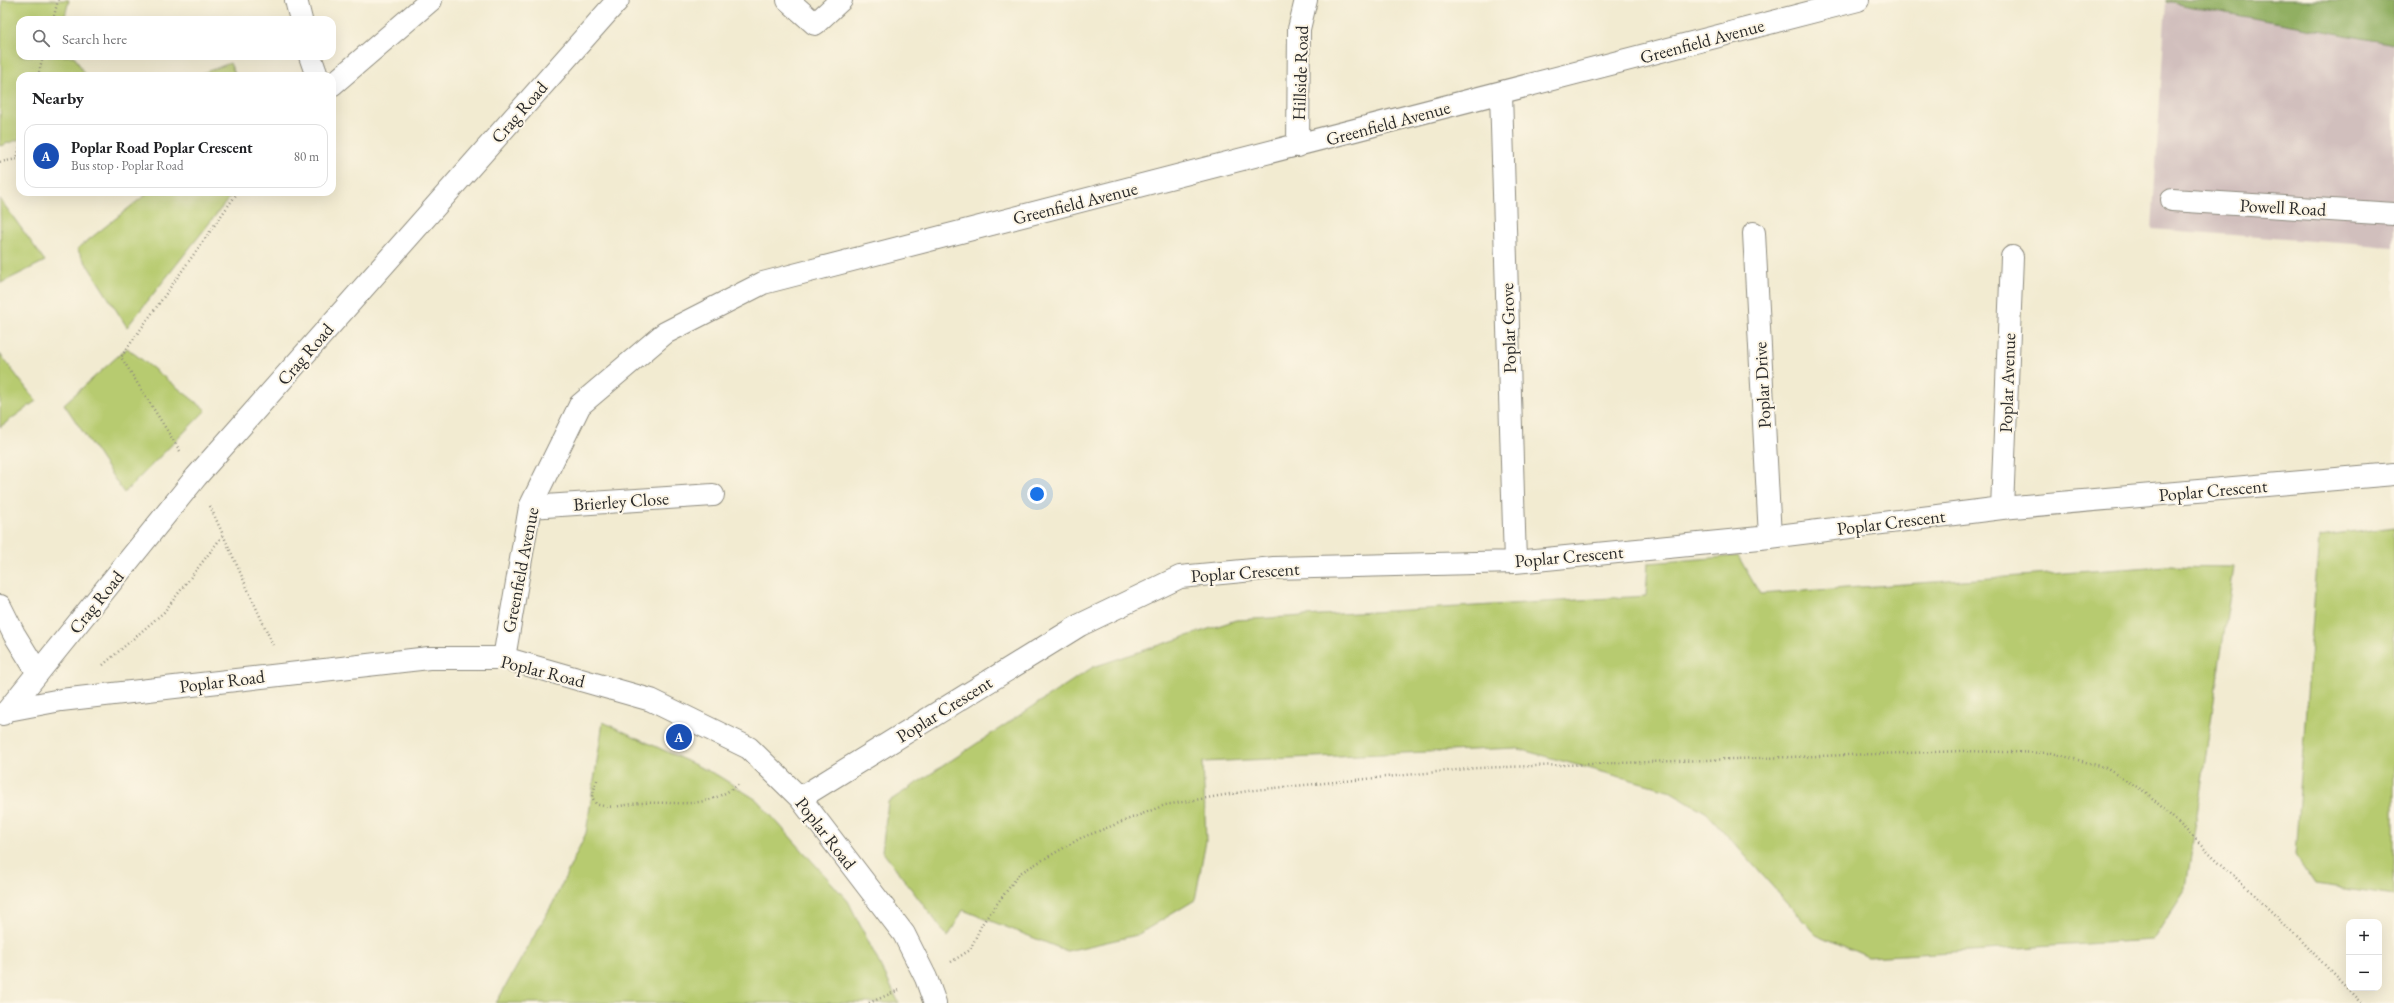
<!DOCTYPE html>
<html lang="en">
<head>
<meta charset="utf-8">
<style>
	:root { --surface:#fff; --page:#f6f6f6; --text:#202124; --muted:#757577; --line:#e0e0e0; --accent:#d93025 }
	body { margin:0; font-family:"EB Garamond",serif; background:var(--page); color:var(--text) }
	.controls { position:absolute; right:12px; bottom:12px; display:grid; overflow:hidden; border-radius:8px; box-shadow:0 4px 16px #0002 }
	.controls button { width:36px; height:36px; display:grid; place-items:center; padding:0; border:0; border-bottom:1px solid var(--line); background:var(--surface); color:var(--text); font:20px sans-serif }
	.you { position:absolute; left:1037px; top:494px; width:14px; height:14px; margin:-10px; border:3px solid #fff; border-radius:50%; background:#1a73e8; box-shadow:0 0 0 6px #1a73e833 }
	.badge { display:grid; place-items:center; width:26px; height:26px; border-radius:50%; background:var(--accent); color:#fff; font-size:13px; font-weight:700 }
	.pin { position:absolute; translate:-50% -50%; border:2px solid #fff; box-shadow:0 1px 4px #0006 }
	.list { margin:0; padding:0; list-style:none }
	h2 { display:flex; justify-content:space-between; align-items:center; height:52px; margin:0; padding:0 16px; font-size:17px }
	h2 small { font-size:13px; font-weight:400; color:var(--muted) }
	.list li { display:grid; grid-template-columns:26px 1fr auto; gap:12px; align-items:center; box-sizing:border-box; height:64px; margin:0 8px 8px; padding:0 8px; border:1px solid var(--line); border-radius:12px }
	.list b { display:block; font-size:15px; white-space:nowrap }
	.list p { margin:0; font-size:13px; white-space:nowrap; color:var(--muted) }
	.list em { font-size:13px; font-style:normal; color:var(--muted) }
	.icon { flex:none; width:22px; height:22px; fill:none; stroke:currentColor; stroke-width:2; stroke-linecap:round; stroke-linejoin:round }
	.map { position:relative; flex:none; width:2394px; height:1003px; overflow:hidden }
	.search { position:absolute; background:var(--surface); box-shadow:0 4px 16px #0002; left:16px; top:16px; width:320px; height:44px; display:flex; align-items:center; gap:10px; box-sizing:border-box; padding:0 14px; border-radius:12px; color:var(--muted); font-size:15px }
	.panel { position:absolute; background:var(--surface); box-shadow:0 4px 16px #0002; left:16px; top:72px; width:320px; height:124px; border-radius:12px }
	.map>svg:first-child { display:block }
</style>
</head>
<body>
<div class="map">
<svg width="2394" height="1003" viewBox="0 0 2394 1003">
	<rect width="100%" height="100%" fill="#fcf5e5"/>
	<filter id="ink" filterUnits="userSpaceOnUse"><feTurbulence type="fractalNoise" baseFrequency=".025" numOctaves="2"/><feDisplacementMap in="SourceGraphic" scale="8" xChannelSelector="R" yChannelSelector="G"/><feConvolveMatrix kernelMatrix="1 2 1 2 8 2 1 2 1" color-interpolation-filters="sRGB"/></filter>
	<filter id="wash" filterUnits="userSpaceOnUse"><feTurbulence type="fractalNoise" baseFrequency=".012" numOctaves="4" result="noise"/><feDisplacementMap in="SourceGraphic" scale="16" xChannelSelector="R" yChannelSelector="G"/><feGaussianBlur stdDeviation="0.9" result="paint"/><feColorMatrix in="noise" values="0 0 0 0 0 0 0 0 0 0 0 0 0 0 0 0 0 1.4 0 .05"/><feComposite in="paint" operator="in"/></filter>
	<g filter="url(#wash)">
		<rect width="100%" height="100%" fill="#f2ebd1"/>
		<path fill="#d1bfbd" d="M 2166,2 L 2394,44 L 2394,247 L 2152,229 Z"/>
		<path fill="#b7cb6f" stroke="#717b4d" d="M 2,0 L 69,0 L 64,20 L 20,20 L 20,56 L 74,56 L 86,76 L 20,76 L 20,139 L 0,146 Z
			M 230,63 L 236,76 L 195,76 Z
			M 149,192 L 234,192 L 127,327 L 77,249 Z
			M 0,199 L 45,261 L 1,283 Z
			M 127,348 L 206,410 L 124,493 L 64,404 Z
			M 0,354 L 36,401 L 0,427 Z
			M 2394,527 L 2394,896 L 2315,885 L 2295,855 L 2319,537 Z
			M 1738,556 L 1760,594 L 2165,566 L 2234,567 L 2186,888 L 2153,940 L 1868,957 L 1814,933 L 1707,813 L 1668,790 L 1515,748 L 1203,762 L 1206,841 L 1195,900 L 1137,935 L 1067,951 L 963,910 L 948,937 L 882,851 L 888,802 L 1093,667 L 1236,620 L 1646,596 L 1648,563 Z
			M 603,722 L 717,775 L 757,800 L 848,901 L 899,1003 L 496,1003 L 553,903 L 586,833 Z"/>
		<path fill="#91af62" stroke="#5e6d46" d="M 2166,0 L 2394,0 L 2394,44 L 2166,2 Z"/>
	</g>
	<g filter="url(#ink)">
		<g fill="none" stroke-linecap="round" stroke-linejoin="round">
			<g stroke="#8e8b7e" stroke-width="24">
				<path id="minor" d="M 296,0 L 301,20
					M 788,0 L 815,24 L 841,0
					M 310,56 L 317,76
					M 332,85 L 431,0
					M 1501,93 L 1515,562
					M 1298,146 L 1299,29 L 1306,0
					M 2172,200 L 2394,214
					M 1754,233 L 1770,537
					M 530,507 L 713,495
					M 2002,508 L 2012,257
					M 0,606 L 14,634 L 38,673
					M 504,658 L 530,507 L 580,405 L 665,333 L 763,283 L 1858,0
					M 8,710 L 61,700 L 429,658 L 504,658 L 651,700 L 749,748 L 800,798 L 904,934 L 926,978 L 935,1003
					M 3,714 L 8,710 L 196,477 L 618,0
					M 800,798 L 1080,625 L 1180,577 L 1274,568 L 1515,562 L 1770,537 L 2002,508 L 2394,474"/>
			</g>
			<path stroke="#8e8b7e" stroke-width="2.5" stroke-dasharray="1 3" stroke-linecap="butt" d="M 53,20 L 58,0
				M 38,76 L 43,56
				M 0,162 L 17,159 L 20,146
				M 180,451 L 121,357 L 238,192
				M 210,506 L 273,645
				M 103,665 L 164,612 L 224,534
				M 597,780 L 592,797 L 596,804 C 614,810 624,804 642,803 C 685,801 702,811 741,783
				M 951,962 L 970,950 L 982,924 L 1020,873 L 1081,838 L 1165,805 L 1254,790 L 1477,768 L 1962,751 L 2052,753 L 2104,767 L 2147,793 L 2300,939 L 2361,1003
				M 869,1003 L 899,990"/>
			<use href="#minor" stroke="#fff" stroke-width="22"/>
		</g>
	</g>
	<g text-anchor="middle" dominant-baseline="central" stroke-width="4" stroke-linejoin="round" paint-order="stroke">
		<g font-size="18" fill="#2b2b2b" stroke="#fcf5e5">
			<text transform="translate(1702 41) rotate(-15)">Greenfield Avenue</text>
			<text transform="translate(1300 73) rotate(-88)">Hillside Road</text>
			<text transform="translate(519 112) rotate(-49)">Crag Road</text>
			<text transform="translate(1388 123) rotate(-15)">Greenfield Avenue</text>
			<text transform="translate(1075 203) rotate(-14)">Greenfield Avenue</text>
			<text transform="translate(2283 207) rotate(3)">Powell Road</text>
			<text transform="translate(1508 328) rotate(-92)">Poplar Grove</text>
			<text transform="translate(305 354) rotate(-49)">Crag Road</text>
			<text transform="translate(2007 383) rotate(-88)">Poplar Avenue</text>
			<text transform="translate(1762 385) rotate(-93)">Poplar Drive</text>
			<text transform="translate(2213 490) rotate(-5)">Poplar Crescent</text>
			<text transform="translate(621 501) rotate(-4)">Brierley Close</text>
			<text transform="translate(1891 522) rotate(-7)">Poplar Crescent</text>
			<text transform="translate(1569 556) rotate(-5)">Poplar Crescent</text>
			<text transform="translate(520 570) rotate(-79)">Greenfield Avenue</text>
			<text transform="translate(1245 572) rotate(-4)">Poplar Crescent</text>
			<text transform="translate(96 602) rotate(-51)">Crag Road</text>
			<text transform="translate(543 671) rotate(14)">Poplar Road</text>
			<text transform="translate(222 681) rotate(-7)">Poplar Road</text>
			<text transform="translate(944 709) rotate(-32)">Poplar Crescent</text>
			<text transform="translate(826 833) rotate(52)">Poplar Road</text>
		</g>
	</g>
</svg>
<div class="controls">
<button>+</button>
<button>−</button>
</div>
<div class="you"></div>
<div class="pin badge" style="left:679px;top:737px;background:#1a4fb4">A</div>
<div class="search"><svg class="icon" aria-label="search" viewBox="0 0 24 24"><circle cx="10" cy="10" r="6"/><path d="M15 15l6 6"/></svg>Search here</div>
<section class="panel">
<h2>Nearby<small></small></h2>
<ul class="list">
<li><span class="badge" style="background:#1a4fb4">A</span><div><b>Poplar Road Poplar Crescent</b><p>Bus stop · Poplar Road</p></div><em>80 m</em></li>
</ul>
</section>
</div>
</body>
</html>
